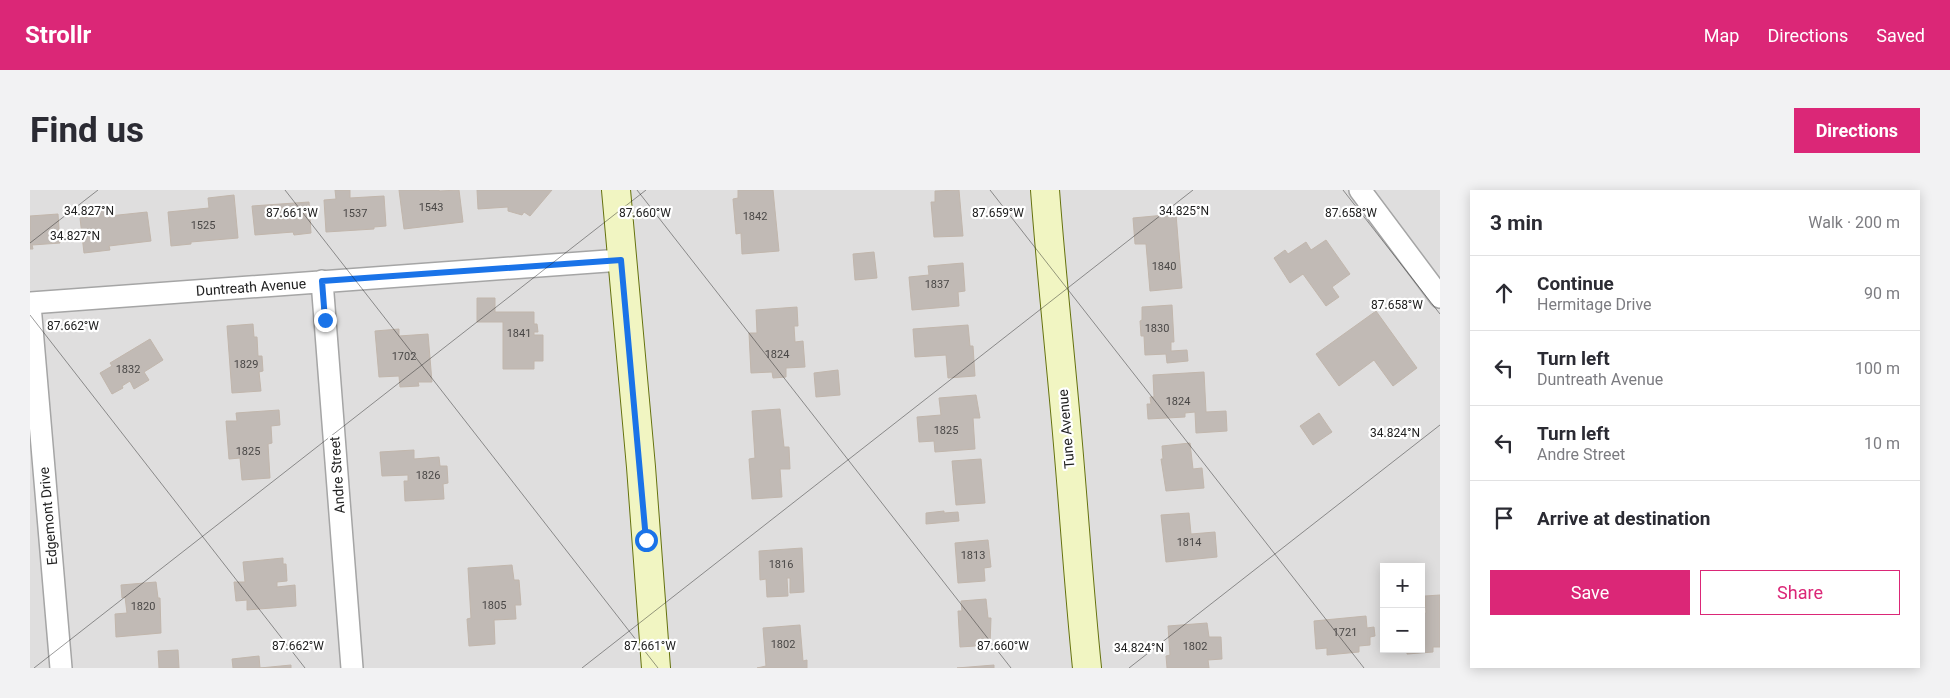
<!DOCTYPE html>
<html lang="en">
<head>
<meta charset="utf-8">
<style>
	:root { --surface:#fff; --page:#f2f2f3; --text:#2b2b33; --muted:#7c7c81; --line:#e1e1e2; --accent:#db2777 }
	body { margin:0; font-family:Roboto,sans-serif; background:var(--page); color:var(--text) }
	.controls { position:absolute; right:15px; bottom:15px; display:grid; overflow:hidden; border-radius:0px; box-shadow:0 2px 12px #0003 }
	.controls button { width:45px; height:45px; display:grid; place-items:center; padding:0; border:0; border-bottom:1px solid var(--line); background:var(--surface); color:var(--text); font:25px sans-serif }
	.stop { position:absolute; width:15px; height:15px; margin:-11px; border:4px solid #1a73e8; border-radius:50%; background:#fff }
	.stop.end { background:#1a73e8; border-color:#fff; box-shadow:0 1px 5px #0008 }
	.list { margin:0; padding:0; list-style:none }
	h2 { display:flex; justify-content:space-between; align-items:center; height:65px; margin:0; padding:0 20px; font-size:21px }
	h2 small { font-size:16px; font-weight:400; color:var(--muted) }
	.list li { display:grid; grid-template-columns:32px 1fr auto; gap:15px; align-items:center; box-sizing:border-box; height:75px; padding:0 20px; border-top:1px solid var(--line) }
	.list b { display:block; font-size:19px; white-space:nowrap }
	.list p { margin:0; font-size:16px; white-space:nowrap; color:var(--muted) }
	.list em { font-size:16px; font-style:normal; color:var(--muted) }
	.actions { display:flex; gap:10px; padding:15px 20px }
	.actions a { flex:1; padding:11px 0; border:1px solid var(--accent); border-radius:0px; text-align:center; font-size:18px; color:var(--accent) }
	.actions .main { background:var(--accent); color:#fff }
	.icon { flex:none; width:28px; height:28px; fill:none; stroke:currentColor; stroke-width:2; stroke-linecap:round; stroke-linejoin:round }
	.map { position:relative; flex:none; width:1410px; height:478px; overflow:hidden; border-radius:0px }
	header { display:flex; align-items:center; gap:30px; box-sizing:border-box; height:70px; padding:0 25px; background:var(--accent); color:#fff }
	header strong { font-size:24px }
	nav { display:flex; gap:28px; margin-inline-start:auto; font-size:18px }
	.intro { display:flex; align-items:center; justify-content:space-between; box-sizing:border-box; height:120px; padding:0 30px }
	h1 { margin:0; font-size:35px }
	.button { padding:12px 22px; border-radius:0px; background:var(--accent); color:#fff; font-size:18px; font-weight:700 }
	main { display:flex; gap:30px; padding:0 30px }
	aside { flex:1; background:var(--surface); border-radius:0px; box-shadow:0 2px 12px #0003 }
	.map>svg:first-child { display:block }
</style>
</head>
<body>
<header>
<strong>Strollr</strong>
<nav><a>Map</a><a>Directions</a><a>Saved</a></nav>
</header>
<div class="intro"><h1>Find us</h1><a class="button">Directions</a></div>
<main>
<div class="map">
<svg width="1410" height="478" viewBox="0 0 1410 478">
	<rect width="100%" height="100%" fill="#f0eee9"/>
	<path fill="#dfdede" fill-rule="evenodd" d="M 0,0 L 1410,0 L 1410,478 L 0,478 ZM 1354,377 L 1391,377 L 1391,459 L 1354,459 Z"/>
	<path fill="#c1bab5" stroke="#c1b6ac" d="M 305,0 L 320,0 L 320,8 L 354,6 L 356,36 L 344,37 L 344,39 L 296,42 L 294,10 L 306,9 Z
		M 369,0 L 409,0 L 409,1 L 429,0 L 433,32 L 374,39 Z
		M 447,0 L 522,0 L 500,26 L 494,22 L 492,25 L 478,21 L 478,17 L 448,19 Z
		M 708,0 L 743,0 L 749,61 L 712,64 L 711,43 L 706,44 L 703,9 L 708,8 Z
		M 929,0 L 933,46 L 904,47 L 901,12 L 905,12 L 905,1 Z
		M 204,5 L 208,48 L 161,52 L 161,54 L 141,56 L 138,22 L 179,18 L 178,8 Z
		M 279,12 L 281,43 L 264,45 L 263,42 L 225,45 L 222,16 Z
		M 78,16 L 79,26 L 117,22 L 121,51 L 79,56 L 80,60 L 54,63 L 50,28 L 60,27 L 59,18 Z
		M 28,24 L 30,53 L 2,55 L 3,59 L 0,59 L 0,26 Z
		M 1146,24 L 1152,98 L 1120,101 L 1116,54 L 1105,54 L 1103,28 Z
		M 1296,50 L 1320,84 L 1302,97 L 1309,107 L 1296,116 L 1273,84 L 1260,93 L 1244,68 L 1255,60 L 1258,64 L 1276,52 L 1281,60 Z
		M 844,62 L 847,88 L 825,90 L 823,64 Z
		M 933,73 L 935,101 L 928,102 L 929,116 L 882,120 L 879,87 L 899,85 L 898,76 Z
		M 447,108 L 465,108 L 465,122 L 504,122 L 504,134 L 507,134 L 508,142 L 504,142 L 504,145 L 513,145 L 513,171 L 504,171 L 504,179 L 473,179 L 473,132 L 447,132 Z
		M 1142,115 L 1144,152 L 1141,152 L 1141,161 L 1157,160 L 1158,171 L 1137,173 L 1136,164 L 1115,165 L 1114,146 L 1111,146 L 1110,131 L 1112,130 L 1112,117 Z
		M 767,117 L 768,136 L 764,136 L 765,152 L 773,151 L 775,177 L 756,178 L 756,187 L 743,188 L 742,182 L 721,183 L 719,143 L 727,143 L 726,120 Z
		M 1346,121 L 1387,178 L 1363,196 L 1344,170 L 1309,196 L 1286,164 Z
		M 223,134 L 224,147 L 227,147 L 228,166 L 232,166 L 233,181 L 229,182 L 231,201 L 202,203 L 197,136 Z
		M 938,135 L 940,156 L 943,156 L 945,186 L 918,188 L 916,165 L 885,167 L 883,139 Z
		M 369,139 L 369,146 L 398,144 L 402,192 L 388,192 L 389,196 L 370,197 L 369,186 L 349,187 L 345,141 Z
		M 120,149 L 133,170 L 114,182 L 119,190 L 104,199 L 100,191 L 92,196 L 93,198 L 82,204 L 70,183 L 82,176 L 80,173 Z
		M 808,180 L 810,205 L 786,207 L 784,183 Z
		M 1174,182 L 1176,222 L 1196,221 L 1197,241 L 1166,243 L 1165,222 L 1155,223 L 1155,227 L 1118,229 L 1117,214 L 1121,214 L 1120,207 L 1124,207 L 1123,185 Z
		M 946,205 L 950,228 L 943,228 L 945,259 L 905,262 L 904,251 L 889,252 L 887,227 L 911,225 L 909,208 Z
		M 750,219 L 754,257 L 759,257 L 760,279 L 750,279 L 752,307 L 722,309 L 719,269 L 725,268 L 722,221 Z
		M 249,220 L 250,235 L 241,236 L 242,253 L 238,254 L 240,288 L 212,290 L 210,268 L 199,269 L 196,231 L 207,231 L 206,223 Z
		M 1289,223 L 1302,242 L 1283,255 L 1270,236 Z
		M 1160,253 L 1163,279 L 1172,278 L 1174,298 L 1136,301 L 1131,269 L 1133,269 L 1132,256 Z
		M 384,260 L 384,269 L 409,267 L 410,276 L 417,276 L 418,293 L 413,294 L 414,309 L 375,311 L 374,291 L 378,291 L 378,285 L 352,286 L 350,262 Z
		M 951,269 L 955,313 L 926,315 L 922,271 Z
		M 914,321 L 914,323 L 928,322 L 929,331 L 896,334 L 896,323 Z
		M 1159,323 L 1161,344 L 1185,342 L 1187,367 L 1136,372 L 1131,325 Z
		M 958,350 L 961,377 L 954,378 L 955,391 L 928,393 L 925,353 Z
		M 772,358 L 774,402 L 760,403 L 760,388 L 757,388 L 758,406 L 737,407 L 736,389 L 730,390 L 729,361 Z
		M 253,368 L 253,374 L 256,374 L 257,391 L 247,392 L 247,397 L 265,395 L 266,416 L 217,420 L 217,410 L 206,411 L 204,392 L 215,392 L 213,372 Z
		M 482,375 L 484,390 L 489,390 L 491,415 L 485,415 L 486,429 L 464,430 L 465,454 L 439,456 L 437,429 L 441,428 L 438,378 Z
		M 126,392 L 128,408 L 130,408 L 131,443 L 86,447 L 85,424 L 97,423 L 95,407 L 92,408 L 91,395 Z
		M 1410,405 L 1410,457 L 1403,457 L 1403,462 L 1377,464 L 1377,460 L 1362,460 L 1362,459 L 1391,459 L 1391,424 L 1396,423 L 1395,406 Z
		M 956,409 L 958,428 L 961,428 L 960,455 L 930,457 L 928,421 L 932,421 L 931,411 Z
		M 1336,426 L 1337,438 L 1344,437 L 1345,446 L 1340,447 L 1340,455 L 1329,456 L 1329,462 L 1297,465 L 1297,458 L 1286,459 L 1284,431 Z
		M 1177,433 L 1179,447 L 1191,447 L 1192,469 L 1178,470 L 1179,478 L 1137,478 L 1136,466 L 1140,465 L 1138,436 Z
		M 770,435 L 773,471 L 777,470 L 777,478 L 727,478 L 736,476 L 733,438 Z
		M 148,460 L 149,478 L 129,478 L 128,461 Z
		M 229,466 L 230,478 L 261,475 L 261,478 L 203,478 L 202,469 Z
		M 964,475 L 964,478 L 927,478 Z"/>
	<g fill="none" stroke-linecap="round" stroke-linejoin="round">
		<g stroke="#a5a5a5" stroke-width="24">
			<path id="street" d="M 1330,0 L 1410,107
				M 292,91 L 322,478
				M 0,113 L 591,70
				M 0,115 L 31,478"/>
		</g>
		<g stroke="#65720e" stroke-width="30">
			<path id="secondary" d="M 586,0 L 611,277 L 626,478
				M 1015,0 C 1021,81 1030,162 1037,243 C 1044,321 1049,400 1057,478"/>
		</g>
		<use href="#street" stroke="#fff" stroke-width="21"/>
		<use href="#secondary" stroke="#f1f5c2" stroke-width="28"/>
	</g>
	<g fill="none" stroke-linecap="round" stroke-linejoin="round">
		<path stroke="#1a73e8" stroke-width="6" d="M 295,130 L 292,91 L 591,70 L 616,350"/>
	</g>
	<path fill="none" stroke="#212121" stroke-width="1" stroke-opacity="0.45" d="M 255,0 L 628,478M 607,0 L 981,478M 960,0 L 1334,478M 1313,0 L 1410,124M 0,53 L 68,0M 0,125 L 275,478M 4,478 L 616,0M 552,478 L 1163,0M 1099,478 L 1410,235"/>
	<g text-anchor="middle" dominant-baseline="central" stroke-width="4.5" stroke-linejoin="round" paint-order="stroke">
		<g font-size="11" fill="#494746">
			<text x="401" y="17">1543</text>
			<text x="325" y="23">1537</text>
			<text x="725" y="26">1842</text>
			<text x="173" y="35">1525</text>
			<text x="1134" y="76">1840</text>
			<text x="907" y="94">1837</text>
			<text x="1127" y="138">1830</text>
			<text x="489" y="143">1841</text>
			<text x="747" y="164">1824</text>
			<text x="374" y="166">1702</text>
			<text x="216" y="174">1829</text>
			<text x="98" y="179">1832</text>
			<text x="1148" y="211">1824</text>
			<text x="916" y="240">1825</text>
			<text x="218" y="261">1825</text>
			<text x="398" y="285">1826</text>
			<text x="1159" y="352">1814</text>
			<text x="943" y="365">1813</text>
			<text x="751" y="374">1816</text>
			<text x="464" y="415">1805</text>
			<text x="113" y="416">1820</text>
			<text x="1315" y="442">1721</text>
			<text x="753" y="454">1802</text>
			<text x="1165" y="456">1802</text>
		</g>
		<g font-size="14" fill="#212121" stroke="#fff">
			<text transform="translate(221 97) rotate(-4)">Duntreath Avenue</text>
			<text transform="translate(1036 239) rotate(-95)">Tune Avenue</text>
			<text transform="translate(307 285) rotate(-94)">Andre Street</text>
			<text transform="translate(18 326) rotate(-95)">Edgemont Drive</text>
		</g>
	</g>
	<g font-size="12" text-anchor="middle" fill="#212121" stroke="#fff" stroke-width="4.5" stroke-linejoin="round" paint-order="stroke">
		<text x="59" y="25">34.827°N</text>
		<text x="1154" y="25">34.825°N</text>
		<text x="262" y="27">87.661°W</text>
		<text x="615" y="27">87.660°W</text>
		<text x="968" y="27">87.659°W</text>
		<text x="1321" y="27">87.658°W</text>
		<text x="45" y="50">34.827°N</text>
		<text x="1367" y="119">87.658°W</text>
		<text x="43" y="140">87.662°W</text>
		<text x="1365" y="247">34.824°N</text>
		<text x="268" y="460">87.662°W</text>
		<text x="620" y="460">87.661°W</text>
		<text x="973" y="460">87.660°W</text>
		<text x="1109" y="462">34.824°N</text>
	</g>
</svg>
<div class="controls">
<button>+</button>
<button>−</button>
</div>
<div class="stop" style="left:616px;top:350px"></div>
<div class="stop end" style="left:295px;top:130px"></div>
</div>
<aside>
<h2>3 min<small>Walk · 200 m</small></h2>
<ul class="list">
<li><svg class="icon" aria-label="ahead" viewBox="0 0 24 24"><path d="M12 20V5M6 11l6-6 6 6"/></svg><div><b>Continue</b><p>Hermitage Drive</p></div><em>90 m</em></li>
<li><svg class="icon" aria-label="left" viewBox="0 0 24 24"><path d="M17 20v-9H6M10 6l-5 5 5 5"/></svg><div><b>Turn left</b><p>Duntreath Avenue</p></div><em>100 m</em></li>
<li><svg class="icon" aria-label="left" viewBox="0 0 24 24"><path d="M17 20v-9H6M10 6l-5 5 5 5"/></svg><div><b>Turn left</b><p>Andre Street</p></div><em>10 m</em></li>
<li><svg class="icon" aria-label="arrive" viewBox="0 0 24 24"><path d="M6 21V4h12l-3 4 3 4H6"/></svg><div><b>Arrive at destination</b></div></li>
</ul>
<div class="actions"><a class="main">Save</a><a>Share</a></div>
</aside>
</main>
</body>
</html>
